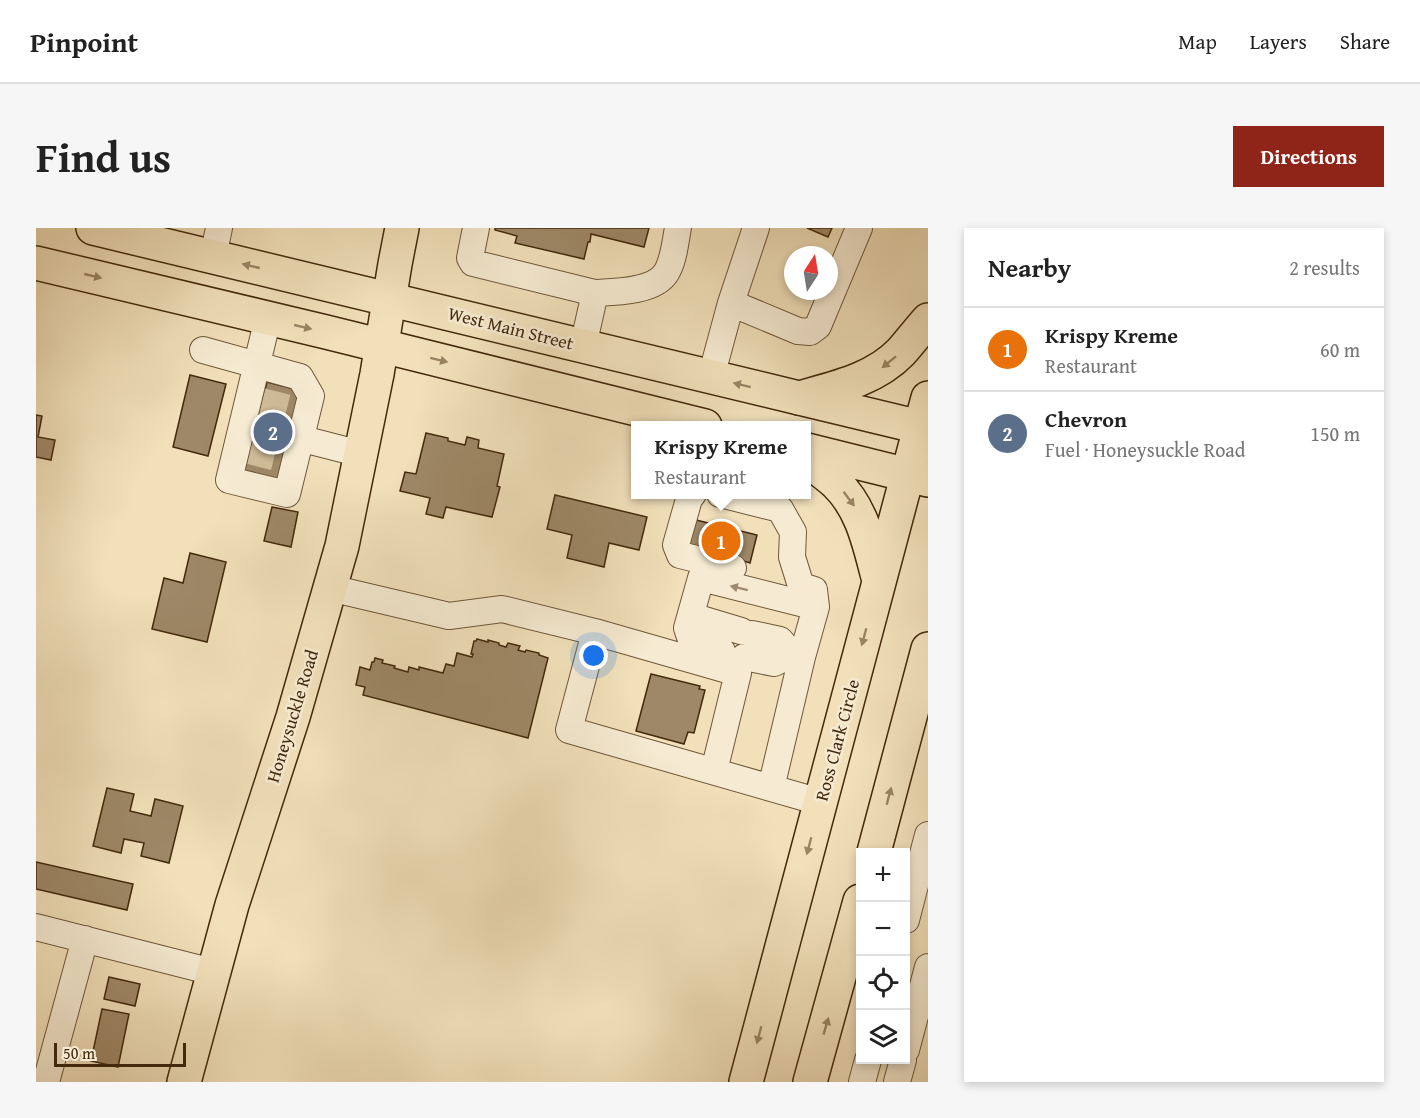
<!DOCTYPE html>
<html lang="en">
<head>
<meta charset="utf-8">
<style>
	:root { --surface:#fff; --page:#f6f6f6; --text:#222; --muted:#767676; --line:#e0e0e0; --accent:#8f2418 }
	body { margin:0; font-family:"Gentium Book Plus",serif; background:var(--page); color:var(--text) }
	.controls { position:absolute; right:18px; bottom:18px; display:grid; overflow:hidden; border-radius:0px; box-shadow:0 3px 9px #0003 }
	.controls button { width:54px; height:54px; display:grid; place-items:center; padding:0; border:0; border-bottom:2px solid var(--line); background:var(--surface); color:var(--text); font:30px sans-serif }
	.compass { position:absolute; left:748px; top:18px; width:54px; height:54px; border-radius:50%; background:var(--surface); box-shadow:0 3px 9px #0003; rotate:12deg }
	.scale { position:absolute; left:18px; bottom:15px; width:132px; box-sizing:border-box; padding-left:6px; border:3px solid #44290d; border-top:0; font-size:16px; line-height:21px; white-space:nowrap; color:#44290d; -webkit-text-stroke:4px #f6ebd2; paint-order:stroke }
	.you { position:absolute; left:558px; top:428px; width:21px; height:21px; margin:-15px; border:4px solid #fff; border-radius:50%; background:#1a73e8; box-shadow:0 0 0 9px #1a73e833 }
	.badge { display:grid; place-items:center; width:39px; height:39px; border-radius:50%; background:var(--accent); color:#fff; font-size:20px; font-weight:700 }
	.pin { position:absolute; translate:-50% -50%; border:3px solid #fff; box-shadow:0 2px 6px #0006 }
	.popup { position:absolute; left:595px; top:193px; width:180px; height:78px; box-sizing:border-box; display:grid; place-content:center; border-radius:0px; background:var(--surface); filter:drop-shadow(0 2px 4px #0005); font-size:20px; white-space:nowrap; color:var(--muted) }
	.popup b { font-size:22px; color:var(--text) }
	.popup::after { content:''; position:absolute; left:50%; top:100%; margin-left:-12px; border:12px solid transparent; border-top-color:var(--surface) }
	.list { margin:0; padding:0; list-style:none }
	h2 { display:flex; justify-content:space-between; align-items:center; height:78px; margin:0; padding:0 24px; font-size:26px }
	h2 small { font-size:20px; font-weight:400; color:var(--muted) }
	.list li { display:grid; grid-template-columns:39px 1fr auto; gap:18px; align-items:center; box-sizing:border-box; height:84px; padding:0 24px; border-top:2px solid var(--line) }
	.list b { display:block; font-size:22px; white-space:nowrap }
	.list p { margin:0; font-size:20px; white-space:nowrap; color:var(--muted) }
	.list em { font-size:20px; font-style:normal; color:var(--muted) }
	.icon { flex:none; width:33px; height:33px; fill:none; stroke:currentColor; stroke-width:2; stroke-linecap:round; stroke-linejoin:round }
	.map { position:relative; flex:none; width:892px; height:854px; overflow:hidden; border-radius:0px }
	header { display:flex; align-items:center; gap:36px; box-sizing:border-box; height:84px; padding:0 30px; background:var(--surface); border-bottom:2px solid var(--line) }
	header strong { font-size:28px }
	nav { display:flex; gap:33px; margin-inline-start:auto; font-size:21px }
	.intro { display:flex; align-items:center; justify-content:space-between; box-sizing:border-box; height:144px; padding:0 36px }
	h1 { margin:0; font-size:42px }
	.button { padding:15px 27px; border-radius:0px; background:var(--accent); color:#fff; font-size:21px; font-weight:700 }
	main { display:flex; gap:36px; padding:0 36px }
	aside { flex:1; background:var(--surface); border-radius:0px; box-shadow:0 3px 9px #0003 }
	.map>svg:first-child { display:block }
</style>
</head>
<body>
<header>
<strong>Pinpoint</strong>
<nav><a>Map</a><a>Layers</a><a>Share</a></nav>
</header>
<div class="intro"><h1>Find us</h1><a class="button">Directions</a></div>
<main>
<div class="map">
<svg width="892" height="854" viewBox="0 0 892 854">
	<rect width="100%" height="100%" fill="#f1e0ba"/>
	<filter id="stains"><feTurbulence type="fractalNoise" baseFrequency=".00333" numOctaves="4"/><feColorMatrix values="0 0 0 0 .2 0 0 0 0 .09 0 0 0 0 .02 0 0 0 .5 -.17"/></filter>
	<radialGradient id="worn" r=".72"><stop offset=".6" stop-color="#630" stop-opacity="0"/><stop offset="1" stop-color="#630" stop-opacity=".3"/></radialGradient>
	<path fill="#9e8867" stroke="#44290d" stroke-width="1.5" d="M 459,0 L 613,0 L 608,19 L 555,6 L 554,14 L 552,14 L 548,31 L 479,15 L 481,8 L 459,2 Z
		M 771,0 L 796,0 L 792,9 Z
		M 154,147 L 190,156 L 172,228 L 137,219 Z
		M 231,154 L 266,163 L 242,257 L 207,248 Z
		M 0,187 L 6,188 L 2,209 L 19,212 L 15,232 L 0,229 Z
		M 390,205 L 412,210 L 412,213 L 429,217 L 431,209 L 443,212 L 442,220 L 468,226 L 461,258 L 464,259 L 456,289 L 410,279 L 407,290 L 390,286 L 394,270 L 364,263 L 369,244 L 380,246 Z
		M 519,267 L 611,289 L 603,322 L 573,315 L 568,339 L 531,330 L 536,307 L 511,301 Z
		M 236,279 L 262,284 L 255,319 L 228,313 Z
		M 652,290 L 721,307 L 714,335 L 708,333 L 708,336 L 649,319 Z
		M 154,325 L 190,334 L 171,414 L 116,401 L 128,350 L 147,355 Z
		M 441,411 L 452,414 L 452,412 L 463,415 L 463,417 L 470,419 L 472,415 L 484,418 L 482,422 L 489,424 L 490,422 L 503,425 L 503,427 L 512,430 L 492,510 L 327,467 L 329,459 L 320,457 L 324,439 L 334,442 L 336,434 L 338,434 L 339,430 L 347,432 L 346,435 L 359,438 L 358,440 L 372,444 L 373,439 L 383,442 L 383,439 L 407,445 L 410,436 L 418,438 L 421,425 L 436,429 L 437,426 L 435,426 L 438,413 L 440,413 Z
		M 615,446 L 664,458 L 663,461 L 669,462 L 658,505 L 652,504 L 648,516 L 600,503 Z
		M 71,560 L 98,566 L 94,583 L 115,588 L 119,571 L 147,578 L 133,635 L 105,628 L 108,615 L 88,611 L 85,625 L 57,618 Z
		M 0,634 L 97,656 L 91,682 L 0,661 Z
		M 73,749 L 104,756 L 99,778 L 68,771 Z
		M 66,781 L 93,786 L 82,839 L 55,833 Z"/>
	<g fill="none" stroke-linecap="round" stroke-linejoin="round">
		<path stroke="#cebb97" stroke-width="26" stroke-dasharray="26 13" stroke-linecap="butt" d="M 226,173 L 262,182
			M 219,199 L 255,208
			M 213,223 L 249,232"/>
		<g stroke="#6f5738" stroke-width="28">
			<path id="minor" d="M 440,0 L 434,30 L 437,35 L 559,65 L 547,118
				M 177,29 L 183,0
				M 559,65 C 578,64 618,64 630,45 C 638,32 639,15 642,0
				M 695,75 L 720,0
				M 167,122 L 264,149 L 275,168 L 251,266 L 193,252 L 232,90
				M 675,149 L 695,75 L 762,103 L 774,104 L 782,98 L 823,0
				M 255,208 L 325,226
				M 657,266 L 653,271 L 640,317 L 644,327 L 697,340
				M 684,266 L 744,281 L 757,304 L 756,329 L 765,358 L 778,362 L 780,379 L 766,429 L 735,560
				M 294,360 L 413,388 L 466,381 L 559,404
				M 655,388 L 705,403
				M 716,406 L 744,412 L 756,426
				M 686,423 L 656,415 L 651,400 L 665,350 L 780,379
				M 708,429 L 738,435 L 756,426 L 766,429
				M 678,543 L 702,445 L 559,404 L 533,502 L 784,574
				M 870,692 L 892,607
				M 0,699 L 177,744
				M 870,822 L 892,739
				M 10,854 L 49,711
				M 826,854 L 832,832
				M 861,854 L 867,832"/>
		</g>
		<g stroke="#44290d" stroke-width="36">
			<path id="major" d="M 763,170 L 892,201
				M 148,854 L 196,677 L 257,489 L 306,318 L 341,146 L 359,36 L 366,0"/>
		</g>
		<g stroke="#44290d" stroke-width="36">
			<path id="highway" d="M 57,0 L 763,170 C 798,160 838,152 865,124 C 874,114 883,102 892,92
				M 0,35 L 290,104 L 669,198
				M 771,222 L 892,252
				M 771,232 C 780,239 791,247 800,255 C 826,280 833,315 842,349
				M 838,624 L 892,421
				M 710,854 L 892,170
				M 774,854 L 824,673"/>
		</g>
		<use href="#minor" stroke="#f6ebd2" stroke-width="26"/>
		<use href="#major" stroke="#f1e0ba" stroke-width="33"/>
		<use href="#highway" stroke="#f1e0ba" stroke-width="33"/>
	</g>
	<defs><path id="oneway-solid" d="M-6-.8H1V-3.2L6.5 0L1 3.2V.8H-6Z" transform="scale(1.5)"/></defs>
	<g fill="#9a8464">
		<use href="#oneway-solid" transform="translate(215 38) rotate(-167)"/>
		<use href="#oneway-solid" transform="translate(57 48) rotate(13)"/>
		<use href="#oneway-solid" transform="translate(267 99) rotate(13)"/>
		<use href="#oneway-solid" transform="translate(403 132) rotate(14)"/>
		<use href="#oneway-solid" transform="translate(853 134) rotate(141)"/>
		<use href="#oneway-solid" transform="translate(706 157) rotate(-166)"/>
		<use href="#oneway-solid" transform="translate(813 271) rotate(53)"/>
		<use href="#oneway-solid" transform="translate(828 409) rotate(105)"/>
		<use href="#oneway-solid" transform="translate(853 568) rotate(-75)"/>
		<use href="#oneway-solid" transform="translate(773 618) rotate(105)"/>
		<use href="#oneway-solid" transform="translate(790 798) rotate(-74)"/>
		<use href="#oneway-solid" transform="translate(723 807) rotate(105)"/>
	</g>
	<use fill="#9d8a70" href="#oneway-solid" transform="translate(703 360) rotate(-166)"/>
	<g text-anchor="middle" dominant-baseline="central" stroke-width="5" stroke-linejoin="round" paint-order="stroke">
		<g font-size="18" fill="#44290d" stroke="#f6ebd2">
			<text transform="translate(475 100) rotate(14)">West Main Street</text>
			<text transform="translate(256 488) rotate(-73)">Honeysuckle Road</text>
			<text transform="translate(801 512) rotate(-75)">Ross Clark Circle</text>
		</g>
	</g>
	<rect width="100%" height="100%" filter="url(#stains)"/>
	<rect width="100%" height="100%" fill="url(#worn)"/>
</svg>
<div class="controls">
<button>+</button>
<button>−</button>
<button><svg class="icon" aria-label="locate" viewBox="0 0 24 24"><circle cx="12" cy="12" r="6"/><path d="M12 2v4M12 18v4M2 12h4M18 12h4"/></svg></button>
<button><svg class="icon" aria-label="layers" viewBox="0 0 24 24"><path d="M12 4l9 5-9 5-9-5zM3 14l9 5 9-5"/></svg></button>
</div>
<svg class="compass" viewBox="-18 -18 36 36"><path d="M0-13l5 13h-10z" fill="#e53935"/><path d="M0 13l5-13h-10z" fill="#767676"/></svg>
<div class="scale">50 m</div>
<div class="you"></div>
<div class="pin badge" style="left:685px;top:313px;background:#e8710a">1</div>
<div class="popup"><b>Krispy Kreme</b>Restaurant</div>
<div class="pin badge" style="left:237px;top:204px;background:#5c6f8a">2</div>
</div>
<aside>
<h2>Nearby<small>2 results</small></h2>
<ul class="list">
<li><span class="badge" style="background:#e8710a">1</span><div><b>Krispy Kreme</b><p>Restaurant</p></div><em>60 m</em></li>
<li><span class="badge" style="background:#5c6f8a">2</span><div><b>Chevron</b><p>Fuel · Honeysuckle Road</p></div><em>150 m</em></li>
</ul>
</aside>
</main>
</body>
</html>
